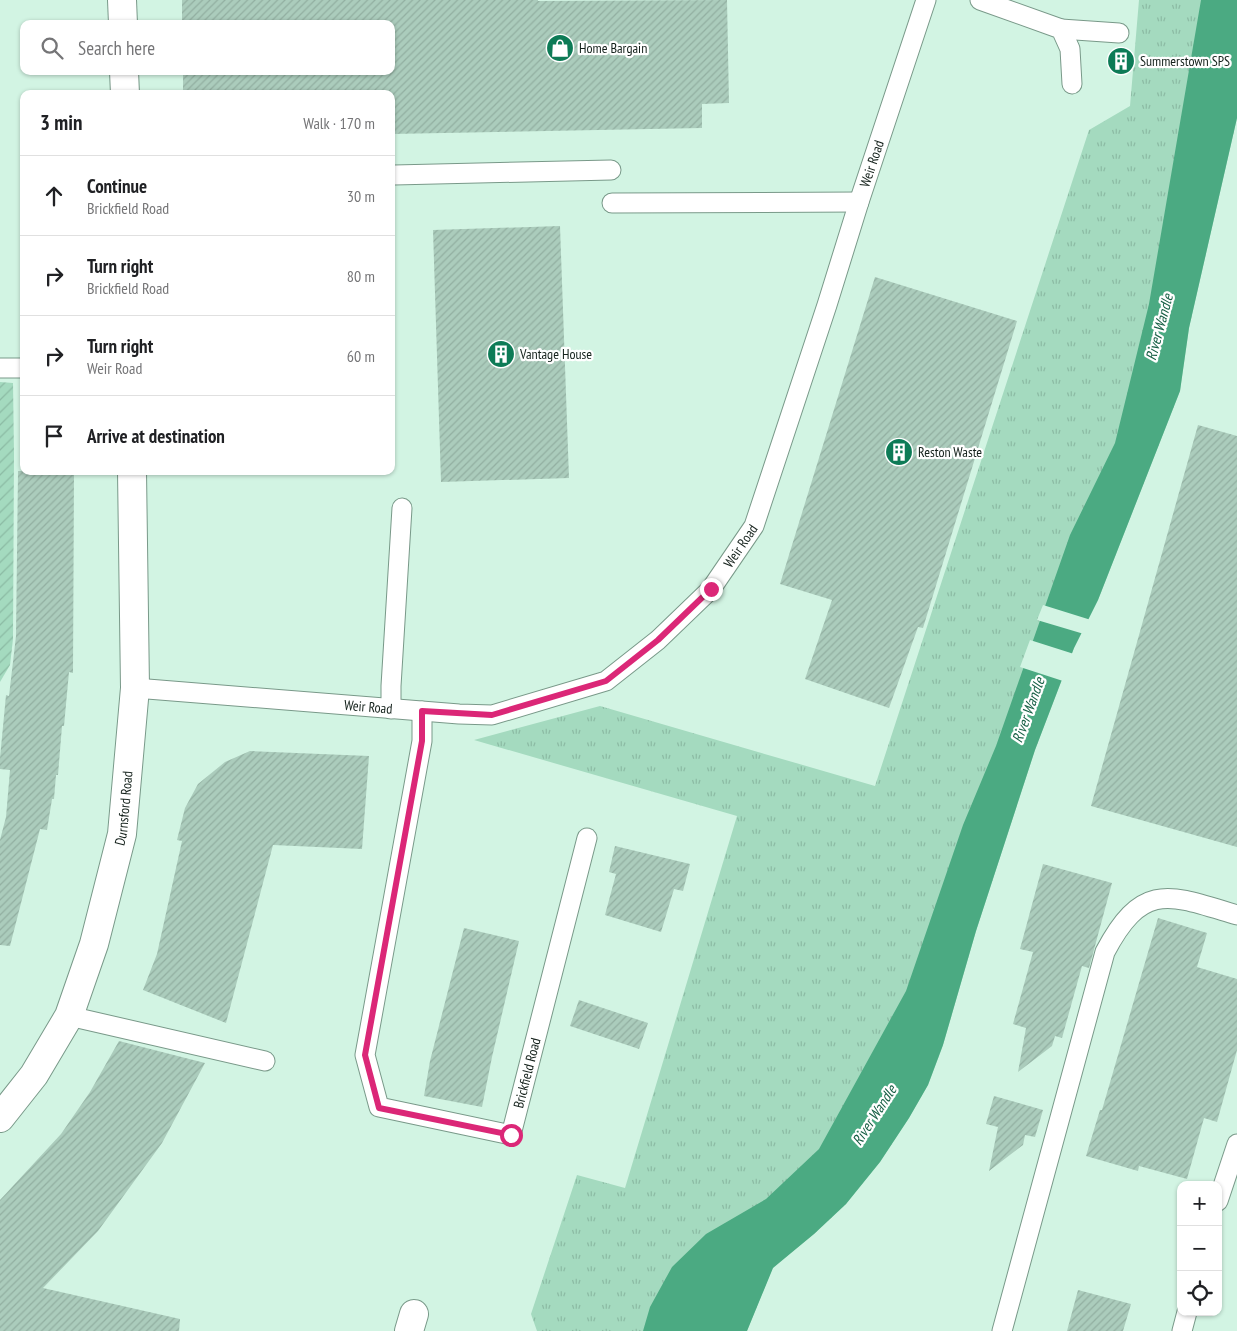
<!DOCTYPE html>
<html lang="en">
<head>
<meta charset="utf-8">
<style>
	:root { --surface:#fff; --page:#f2f2f2; --text:#202124; --muted:#757577; --line:#e0e0e0 }
	body { margin:0; font-family:"PT Sans Narrow",sans-serif; background:var(--page); color:var(--text) }
	.controls { position:absolute; right:15px; bottom:15px; display:grid; overflow:hidden; border-radius:10px; box-shadow:0 1px 4px #0004 }
	.controls button { width:45px; height:45px; display:grid; place-items:center; padding:0; border:0; border-bottom:1px solid var(--line); background:var(--surface); color:var(--text); font:25px sans-serif }
	.stop { position:absolute; width:15px; height:15px; margin:-11px; border:4px solid #db2777; border-radius:50%; background:#fff }
	.stop.end { background:#db2777; border-color:#fff; box-shadow:0 1px 5px #0008 }
	.list { margin:0; padding:0; list-style:none }
	h2 { display:flex; justify-content:space-between; align-items:center; height:65px; margin:0; padding:0 20px; font-size:21px }
	h2 small { font-size:16px; font-weight:400; color:var(--muted) }
	.list li { display:grid; grid-template-columns:32px 1fr auto; gap:15px; align-items:center; box-sizing:border-box; height:80px; padding:0 20px; border-top:1px solid var(--line) }
	.list b { display:block; font-size:19px; white-space:nowrap }
	.list p { margin:0; font-size:16px; white-space:nowrap; color:var(--muted) }
	.list em { font-size:16px; font-style:normal; color:var(--muted) }
	.icon { flex:none; width:28px; height:28px; fill:none; stroke:currentColor; stroke-width:2; stroke-linecap:round; stroke-linejoin:round }
	.map { position:relative; flex:none; width:1237px; height:1331px; overflow:hidden }
	.search { position:absolute; background:var(--surface); box-shadow:0 1px 4px #0004; left:20px; top:20px; width:375px; height:55px; display:flex; align-items:center; gap:12px; box-sizing:border-box; padding:0 18px; border-radius:10px; color:var(--muted); font-size:19px }
	.panel { position:absolute; background:var(--surface); box-shadow:0 1px 4px #0004; left:20px; top:90px; width:375px; height:385px; border-radius:10px }
	.map>svg:first-child { display:block }
</style>
</head>
<body>
<div class="map">
<svg width="1237" height="1331" viewBox="0 0 1237 1331">
	<defs>
		<pattern id="grass-tufts" width="24" height="20" patternUnits="userSpaceOnUse" patternTransform="scale(1.25)"><rect width="24" height="20" fill="#a4dabf"/><path d="M3 7l-1-3M5 7V3M7 7l1-3M15 17l-1-3M17 17v-4M19 17l1-3" fill="none" stroke="#8cbba4"/></pattern>
		<pattern id="garden-furrows" width="10" height="10" patternUnits="userSpaceOnUse" patternTransform="scale(1.25)"><rect width="10" height="10" fill="#a4dabf"/><path d="M-1 1l2-2M0 10L10 0M9 11l2-2" fill="none" stroke="#8cbba4"/></pattern>
		<pattern id="building-hatch" width="6" height="6" patternUnits="userSpaceOnUse" patternTransform="scale(1.25)"><rect width="6" height="6" fill="#abccbc"/><path d="M-1 1l2-2M0 6l6-6M5 7l2-2" fill="none" stroke="#92afa1"/></pattern>
	</defs>
	<rect width="100%" height="100%" fill="#d2f4e3"/>
	<path fill="url(#grass-tufts)" d="M 1139,0 L 1237,0 L 1237,118 L 1189,328 L 1180,391 L 1098,600 L 1074,648 L 1035,750 L 976,931 L 943,1045 L 928,1085 L 909,1118 L 880,1162 L 846,1204 L 814,1234 L 773,1267 L 747,1331 L 537,1331 L 531,1314 L 577,1175 L 625,1188 L 737,816 L 474,740 L 600,706 L 875,786 L 1089,130 L 1130,106 Z"/>
	<path fill="url(#garden-furrows)" d="M 0,382 L 13,383 L 14,454 L 13,639 L 10,665 L 0,682 Z"/>
	<path fill="#4baa82" d="M 1201,0 L 1237,0 L 1237,118 L 1189,328 L 1180,391 L 1098,600 L 1074,648 L 1035,750 L 976,931 L 943,1045 L 928,1085 L 909,1118 L 880,1162 L 846,1204 L 814,1234 L 773,1268 L 747,1331 L 643,1331 L 650,1307 L 672,1267 L 706,1234 L 766,1199 L 819,1149 L 906,991 L 963,825 L 996,746 L 1070,535 L 1115,443 L 1149,304 Z"/>
	<path fill="#d2f4e3" d="M 1043,605 L 1091,620 L 1084,634 L 1037,620 Z
		M 1030,640 L 1074,654 L 1063,681 L 1020,667 Z"/>
	<path fill="url(#building-hatch)" d="M 182,0 L 538,0 L 538,1 L 727,0 L 729,103 L 702,104 L 702,128 L 391,134 L 391,94 L 183,94 L 183,71 L 391,71 L 391,24 L 182,24 Z
		M 560,226 L 569,478 L 441,482 L 433,230 Z
		M 875,277 L 1017,321 L 923,628 L 918,627 L 889,708 L 805,679 L 832,600 L 780,584 Z
		M 1198,425 L 1237,436 L 1237,847 L 1091,806 Z
		M 18,471 L 74,471 L 73,673 L 69,672 L 64,726 L 62,726 L 58,775 L 56,775 L 54,799 L 52,799 L 47,830 L 40,829 L 10,946 L 0,945 L 0,840 L 6,817 L 10,770 L 0,769 L 0,758 L 6,695 L 9,696 L 16,636 Z
		M 250,751 L 369,756 L 362,849 L 273,845 L 226,1023 L 143,990 L 157,954 L 182,841 L 177,840 L 185,808 L 198,784 L 225,762 Z
		M 615,846 L 690,864 L 683,891 L 674,889 L 661,932 L 605,915 L 616,874 L 609,872 Z
		M 1043,864 L 1112,883 L 1089,968 L 1082,966 L 1062,1038 L 1055,1036 L 1052,1046 L 1018,1072 L 1026,1028 L 1013,1024 L 1033,952 L 1020,949 Z
		M 1158,918 L 1207,933 L 1197,967 L 1237,979 L 1237,1050 L 1217,1122 L 1204,1118 L 1187,1179 L 1139,1166 L 1138,1171 L 1086,1156 L 1100,1110 L 1102,1110 Z
		M 464,928 L 519,941 L 492,1057 L 482,1107 L 424,1096 L 430,1061 Z
		M 579,1000 L 648,1023 L 639,1049 L 570,1026 Z
		M 119,1041 L 205,1063 L 162,1143 L 98,1231 L 43,1288 L 180,1319 L 179,1331 L 0,1331 L 0,1200 L 61,1134 L 90,1092 Z
		M 994,1096 L 1043,1110 L 1035,1137 L 1025,1135 L 1023,1145 L 989,1171 L 998,1127 L 986,1124 Z
		M 1078,1290 L 1131,1304 L 1123,1331 L 1067,1331 Z"/>
	<g fill="none" stroke-linecap="round" stroke-linejoin="round">
		<g stroke="#799989" stroke-width="21">
			<g id="service">
				<path d="M 980,0 L 1061,29 L 1070,49 L 1072,84"/>
				<path d="M 1061,29 L 1119,33"/>
				<path d="M 394,175 L 611,170"/>
				<path d="M 612,203 L 859,202"/>
				<path d="M 0,368 L 24,368"/>
				<path id="s1" d="M 135,688 L 459,714 L 492,715 L 606,681 L 658,640 L 711,589 L 754,526 L 827,305 L 859,202 L 926,0"/>
				<path d="M 391,709 L 391,686 L 402,508"/>
				<path id="s2" d="M 422,711 L 422,741 L 365,1055 L 379,1107 L 511,1135 L 587,838"/>
				<path d="M 69,1016 L 265,1061"/>
				<path d="M 1218,1201 L 1237,1144"/>
				<path d="M 1002,1331 L 1105,952 C 1143,880 1170,895 1237,915"/>
				<path d="M 1182,1331 L 1187,1312"/>
			</g>
		</g>
		<g stroke="#799989" stroke-width="30">
			<path id="pedestrian" d="M 409,1331 L 414,1314"/>
		</g>
		<g stroke="#799989" stroke-width="30">
			<g id="primary">
				<path d="M 122,0 L 123,24"/>
				<path d="M 124,71 L 125,94"/>
				<path id="s3" d="M 0,1118 L 34,1075 L 69,1016 L 94,944 L 122,834 L 135,688 L 132,471"/>
			</g>
		</g>
		<use href="#service" stroke="#fff" stroke-width="19"/>
		<use href="#pedestrian" stroke="#fff" stroke-width="28"/>
		<use href="#primary" stroke="#fff" stroke-width="28"/>
	</g>
	<g fill="none" stroke-linecap="round" stroke-linejoin="round">
		<path stroke="#db2777" stroke-width="6" d="M 511,1135 L 379,1108 L 365,1055 L 422,741 L 422,711 L 492,715 L 606,681 L 658,640 L 711,589"/>
	</g>
	<defs>
		<g id="shop-disc" transform="scale(1.4375)"><circle r="9.5" fill="#0d7b56" stroke="#fff"/><path d="M-5-2.5h2.3a2.7 3.5 0 0 1 5.4 0H5L5.5 6h-11ZM-1.5-2.5h3a1.5 2.3 0 0 0-3 0Z" fill="#fff"/></g>
		<g id="building-disc" transform="scale(1.4375)"><circle r="9.5" fill="#0d7b56" stroke="#fff"/><path d="M-4-6H4V6H1V3H-1V6H-4ZM-2.5-4.3h1.7v1.8h-1.7ZM.8-4.3h1.7v1.8H.8ZM-2.5-1h1.7V.8h-1.7ZM.8-1h1.7V.8H.8Z" fill="#fff"/></g>
	</defs>
	<g fill-rule="evenodd">
		<use href="#shop-disc" x="560" y="48"/>
		<use href="#building-disc" x="1121" y="61"/>
		<use href="#building-disc" x="501" y="354"/>
		<use href="#building-disc" x="899" y="452"/>
	</g>
	<g text-anchor="middle" dominant-baseline="central" stroke-width="4.5" stroke-linejoin="round" paint-order="stroke">
		<g font-size="14" fill="#14211b" stroke="#fff" text-anchor="start">
			<text x="579" y="48">Home Bargain</text>
			<text x="1140" y="61">Summerstown SPS</text>
			<text x="520" y="354">Vantage House</text>
			<text x="918" y="452">Reston Waste</text>
		</g>
		<g font-size="14" fill="#14211b" stroke="#fff">
			<text stroke="none"><textPath href="#s1" startOffset="1074">Weir Road</textPath></text>
			<text stroke="none"><textPath href="#s1" startOffset="669">Weir Road</textPath></text>
			<text stroke="none"><textPath href="#s1" startOffset="234">Weir Road</textPath></text>
			<text stroke="none"><textPath href="#s3" startOffset="339">Durnsford Road</textPath></text>
			<text stroke="none"><textPath href="#s2" startOffset="602">Brickfield Road</textPath></text>
		</g>
		<g font-size="15" font-style="italic" fill="#165f44" stroke="#fff">
			<text transform="translate(1159 327) rotate(-75)">River Wandle</text>
			<text transform="translate(1028 710) rotate(-70)">River Wandle</text>
			<text transform="translate(874 1115) rotate(-57)">River Wandle</text>
		</g>
	</g>
</svg>
<div class="controls">
<button>+</button>
<button>−</button>
<button><svg class="icon" aria-label="locate" viewBox="0 0 24 24"><circle cx="12" cy="12" r="6"/><path d="M12 2v4M12 18v4M2 12h4M18 12h4"/></svg></button>
</div>
<div class="stop" style="left:511px;top:1135px"></div>
<div class="stop end" style="left:711px;top:589px"></div>
<div class="search"><svg class="icon" aria-label="search" viewBox="0 0 24 24"><circle cx="10" cy="10" r="6"/><path d="M15 15l6 6"/></svg>Search here</div>
<section class="panel">
<h2>3 min<small>Walk · 170 m</small></h2>
<ul class="list">
<li><svg class="icon" aria-label="ahead" viewBox="0 0 24 24"><path d="M12 20V5M6 11l6-6 6 6"/></svg><div><b>Continue</b><p>Brickfield Road</p></div><em>30 m</em></li>
<li><svg class="icon" aria-label="right" viewBox="0 0 24 24"><path d="M7 20v-9h11M14 6l5 5-5 5"/></svg><div><b>Turn right</b><p>Brickfield Road</p></div><em>80 m</em></li>
<li><svg class="icon" aria-label="right" viewBox="0 0 24 24"><path d="M7 20v-9h11M14 6l5 5-5 5"/></svg><div><b>Turn right</b><p>Weir Road</p></div><em>60 m</em></li>
<li><svg class="icon" aria-label="arrive" viewBox="0 0 24 24"><path d="M6 21V4h12l-3 4 3 4H6"/></svg><div><b>Arrive at destination</b></div></li>
</ul>
</section>
</div>
</body>
</html>
